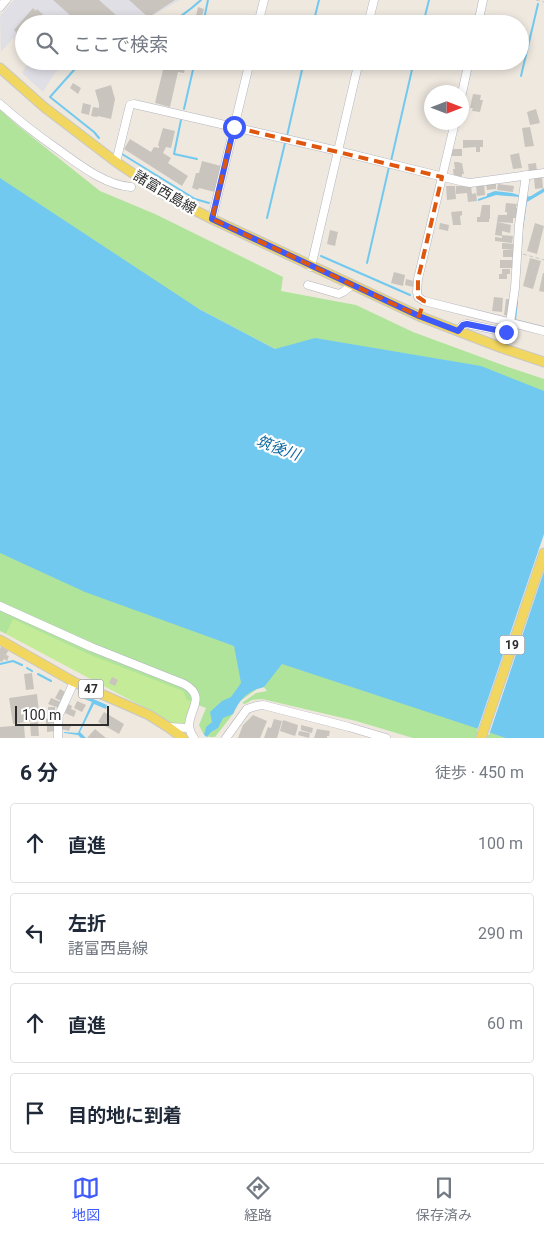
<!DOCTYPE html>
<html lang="ja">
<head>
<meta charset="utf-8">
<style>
	:root { --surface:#fff; --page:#f2f2f3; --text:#1f2937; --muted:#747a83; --line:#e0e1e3; --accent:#3f5afa }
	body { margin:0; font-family:Roboto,"Noto Sans JP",sans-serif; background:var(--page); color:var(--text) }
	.compass { position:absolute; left:424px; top:85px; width:45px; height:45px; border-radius:50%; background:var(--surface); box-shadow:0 2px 8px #0003; rotate:90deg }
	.scale { position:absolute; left:15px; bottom:12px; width:94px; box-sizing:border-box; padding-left:5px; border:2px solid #2c2c2c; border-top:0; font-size:14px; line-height:18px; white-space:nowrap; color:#2c2c2c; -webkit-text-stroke:4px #fff; paint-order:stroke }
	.stop { position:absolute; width:15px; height:15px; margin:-11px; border:4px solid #3f5afa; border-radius:50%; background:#fff }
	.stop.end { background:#3f5afa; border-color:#fff; box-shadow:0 1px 5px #0008 }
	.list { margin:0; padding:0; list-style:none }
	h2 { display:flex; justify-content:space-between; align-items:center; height:65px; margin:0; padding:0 20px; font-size:21px }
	h2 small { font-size:16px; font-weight:400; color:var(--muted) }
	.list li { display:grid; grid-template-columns:32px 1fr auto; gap:15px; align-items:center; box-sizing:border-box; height:80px; margin:0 10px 10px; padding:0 10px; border:1px solid var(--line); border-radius:5px }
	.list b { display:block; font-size:19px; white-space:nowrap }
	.list p { margin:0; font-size:16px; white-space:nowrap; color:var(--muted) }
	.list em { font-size:16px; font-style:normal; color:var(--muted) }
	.icon { flex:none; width:28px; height:28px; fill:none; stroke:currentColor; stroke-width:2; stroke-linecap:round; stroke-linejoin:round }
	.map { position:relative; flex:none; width:544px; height:738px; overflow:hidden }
	.search { position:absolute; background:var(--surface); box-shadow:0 2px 8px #0003; left:15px; right:15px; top:15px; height:55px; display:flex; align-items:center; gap:12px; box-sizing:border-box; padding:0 18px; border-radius:28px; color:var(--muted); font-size:19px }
	.sheet { height:425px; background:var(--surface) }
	nav { display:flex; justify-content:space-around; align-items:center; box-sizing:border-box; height:70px; border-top:1px solid var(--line); background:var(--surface); font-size:14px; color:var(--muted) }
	nav a { display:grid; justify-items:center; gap:2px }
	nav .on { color:var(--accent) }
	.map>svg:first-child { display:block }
</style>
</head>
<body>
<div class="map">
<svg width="544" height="738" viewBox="0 0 544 738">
	<rect width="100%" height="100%" fill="#eee8df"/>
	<path fill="#e1dfe6" d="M 14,0 L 180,0 L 138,24 L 24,24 L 24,47 L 13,38 L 1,52 L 0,16 Z
		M 29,61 L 68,61 L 54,74 L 43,92 L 22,73 Z"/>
	<path fill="#b1e49b" d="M 0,110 L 17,125 L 100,191 L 155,214 L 283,277 L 281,291 L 356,305 L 413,332 L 511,368 L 544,379 L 544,405 L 275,349 L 199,309 L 0,197 Z
		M 0,535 L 267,638 L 544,738 L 413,738 L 356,721 L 262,699 L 252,700 L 245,704 L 242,703 L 256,693 L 267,691 L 264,687 L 257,689 L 239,702 L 233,714 L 215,737 C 203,737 204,735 199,725 L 206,708 L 198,705 L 198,694 L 0,605 Z
		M 0,608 L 186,687 L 194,693 L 193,703 L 14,620 L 6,634 L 0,631 Z"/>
	<path fill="#c4eb97" d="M 13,619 L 88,654 L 183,691 L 187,700 L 193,703 L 185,726 L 173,726 L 147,709 L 6,634 Z"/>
	<path fill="#72c9ef" d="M 0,178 L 199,309 L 275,349 L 315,338 L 481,366 L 544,391 L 544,738 L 506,738 L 282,664 L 264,687 C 247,691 240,699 233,714 L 223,718 L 218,728 L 211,732 L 207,737 L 204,735 L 206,727 L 212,722 L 210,712 L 222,701 L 231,697 L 241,683 L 234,646 L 85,592 L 0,553 Z
		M 544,188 L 544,192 L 527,202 L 523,229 L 519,285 L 518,286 L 520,197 L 496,195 L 478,201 L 478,199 L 487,196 L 487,194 L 495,191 L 512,193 L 525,197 L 531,196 Z
		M 84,695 L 107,705 L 106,709 L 94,704 L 80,732 L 86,738 L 81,738 L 78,735 L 64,733 L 64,732 L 78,733 L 92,702 L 82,698 Z"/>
	<path fill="#eee8df" d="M 544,534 L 544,571 L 489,735 L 477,731 Z"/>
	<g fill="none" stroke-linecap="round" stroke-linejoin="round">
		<path stroke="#72c9ef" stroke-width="2" d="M 166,24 C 179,19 191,9 201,0
			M 203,24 L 208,0
			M 313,24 L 319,0
			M 423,24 L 429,0
			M 82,61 L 50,97 L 94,132 L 99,138
			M 521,76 L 538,4
			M 184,109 L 195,61
			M 181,120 L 174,154 L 197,159
			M 287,136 L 304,61
			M 122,154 L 195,199 L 209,203
			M 391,161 L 414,61
			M 267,218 L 285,143
			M 321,256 L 410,295
			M 367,263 L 389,167
			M 515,320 L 517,302
			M 514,332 L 514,327
			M 0,664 L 13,661 L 22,665
			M 27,668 L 32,671
			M 38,674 L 51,681"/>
	</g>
	<path fill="#c9c5be" d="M 53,0 L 99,0 L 116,15 L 109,24 L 80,24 Z
		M 129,0 L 175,0 L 152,15 L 149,18 Z
		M 198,7 L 204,9 L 202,17 L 196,16 Z
		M 33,8 L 36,11 L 37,9 L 53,24 L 24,24 L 24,41 L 16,34 L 17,33 L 14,30 Z
		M 141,61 L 180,61 L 179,67 L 185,68 L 184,73 L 178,72 L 170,107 L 155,103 L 163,70 L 140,65 Z
		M 73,83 L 81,88 L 78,94 L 70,88 Z
		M 111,85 L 115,99 L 111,119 L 98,116 L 97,117 L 91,116 L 93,107 L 99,108 L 99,104 L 95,90 Z
		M 473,94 L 481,95 L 480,100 L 483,100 L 480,112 L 472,111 L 473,108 L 470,108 Z
		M 83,103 L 91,105 L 89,115 L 81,113 Z
		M 536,109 L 540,123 L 530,125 L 527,112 Z
		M 530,127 L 534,146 L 525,147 L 522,128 Z
		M 163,128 L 175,131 L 171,148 L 166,147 L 163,153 L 171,158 L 168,163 L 188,176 L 182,186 L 124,149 L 130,139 L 151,152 L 154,147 L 159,148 L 159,146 L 158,145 Z
		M 463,140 L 483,140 L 483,147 L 480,147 L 480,152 L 476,152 L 476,147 L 463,148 Z
		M 452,149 L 462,149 L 462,156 L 452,156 Z
		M 519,153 L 522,168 L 513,169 L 510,155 Z
		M 202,161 L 221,166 L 215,192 L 199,188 L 198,190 L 192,188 L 196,173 L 199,173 Z
		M 454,162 L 459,162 L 460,163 L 462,163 L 464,174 L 462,174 L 462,177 L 454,178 L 453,169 L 455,169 Z
		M 536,163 L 537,171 L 529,172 L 528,164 Z
		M 542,177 L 543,188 L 535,189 L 534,178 Z
		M 496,183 L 496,189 L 487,190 L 486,184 Z
		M 484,184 L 485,195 L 477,196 L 476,185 Z
		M 498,184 L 514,186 L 513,192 L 497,190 Z
		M 446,186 L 455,186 L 456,199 L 447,200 Z
		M 456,186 L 471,186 L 472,194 L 476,193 L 477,201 L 468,202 L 467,193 L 456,194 Z
		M 506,203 L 517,204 L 516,208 L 518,208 L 517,218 L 513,218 L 513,223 L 497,222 L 498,215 L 507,215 L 507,212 L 505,212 Z
		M 482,205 L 490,205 L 490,219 L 489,219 L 489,222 L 477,222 L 477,217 L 480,217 Z
		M 462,211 L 462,215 L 460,216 L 461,225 L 453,225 L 451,212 Z
		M 497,222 L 511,225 L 510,233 L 502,231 L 502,236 L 495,235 Z
		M 440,223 L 449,225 L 448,231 L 439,229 Z
		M 535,223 L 544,226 L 537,254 L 527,251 Z
		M 330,230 L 338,232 L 335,246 L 327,244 Z
		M 502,235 L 513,236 L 512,243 L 495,241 L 495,237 L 502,238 Z
		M 502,243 L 515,244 L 515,250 L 502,249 Z
		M 503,250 L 514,250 L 514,257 L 503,257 Z
		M 530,258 L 541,261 L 533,289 L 523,286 Z
		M 500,260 L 512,260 L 512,268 L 500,268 Z
		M 502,269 L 510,269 L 510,274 L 507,274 L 507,279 L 499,279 L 499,274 L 502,274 Z
		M 394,272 L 405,275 L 403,286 L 391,283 Z
		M 543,273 L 544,273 L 544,292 L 539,291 Z
		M 406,279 L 414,281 L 413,287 L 405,285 Z
		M 494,297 L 503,298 L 502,312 L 492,311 Z
		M 506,299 L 511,299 L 509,316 L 504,315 Z
		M 1,646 L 9,649 L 6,655 L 9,656 L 7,661 L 4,659 L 2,662 L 0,661 L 0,649 Z
		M 32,673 L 34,689 L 26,690 L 24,674 Z
		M 112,677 L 118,680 L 115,686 L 109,683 Z
		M 60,689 L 65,692 L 61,701 L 55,698 Z
		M 37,694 L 40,720 L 13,724 L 9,698 Z
		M 51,698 L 61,702 L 59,708 L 48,704 Z
		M 77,701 L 86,705 L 82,712 L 74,708 Z
		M 68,704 L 72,706 L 71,709 L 76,711 L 74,717 L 65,713 Z
		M 48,707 L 55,707 L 55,714 L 48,714 Z
		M 104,712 L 124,724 L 119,734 L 98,722 Z
		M 253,715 L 267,721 L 260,738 L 238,738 L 243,725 Z
		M 55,718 L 55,723 L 46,724 L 46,719 Z
		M 274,719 L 282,721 L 277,738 L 264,738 L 268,727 L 271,728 Z
		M 283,720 L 298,725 L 297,730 L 296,729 L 297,730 L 295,736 L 280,731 Z
		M 38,722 L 39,736 L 31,736 L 30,723 Z
		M 55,724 L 55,731 L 47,732 L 47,725 Z
		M 63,724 L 71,726 L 69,731 L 61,729 Z
		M 24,725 L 25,738 L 0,738 L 0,727 Z
		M 301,725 L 313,728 L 312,733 L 301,730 Z
		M 95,729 L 106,738 L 87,738 Z
		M 317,729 L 330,731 L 329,736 L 327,736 L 327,738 L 314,738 Z
		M 299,731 L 310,733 L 309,738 L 298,735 Z"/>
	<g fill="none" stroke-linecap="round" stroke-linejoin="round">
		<g stroke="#b2b4bf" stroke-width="9">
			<path id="minor" d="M 0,7 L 6,0
				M 258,24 L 264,0
				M 368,24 L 374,0
				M 478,24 L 483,0
				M 462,93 L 469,61
				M 0,104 C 18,120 36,134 56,148 C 77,163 104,185 131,187
				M 455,122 L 418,279 L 417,292 L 418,297 L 424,301 L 544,331
				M 116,162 L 130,105 L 134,104 L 338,151 L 464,182 L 470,183 L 544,173
				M 212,219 L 250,61
				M 311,267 L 359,61
				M 308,285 L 339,294 L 343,292 L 352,285
				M 458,331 L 463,325 L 467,324 L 506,332 L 509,330 L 515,288 L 519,225 L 526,175
				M 0,606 L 91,647 L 184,684 C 213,700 177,716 194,738
				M 168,727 L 189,728
				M 58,738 L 58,717 L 74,682
				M 226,738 L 247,709 L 256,706 L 263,705 L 349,727 L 386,738"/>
		</g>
		<g stroke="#c8c8c8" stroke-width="11">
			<path id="major" d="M 0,68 L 44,107 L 116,162 L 165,195 L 212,219 L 419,316 L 502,348 L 544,362
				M 0,640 L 74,682 L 149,715 L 168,727 L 183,738
				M 481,738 L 544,553"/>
		</g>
		<path stroke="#c8c8c8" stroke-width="1" stroke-dasharray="4 2.5" stroke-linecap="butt" d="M 536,0 L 544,2
			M 523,254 L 544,260"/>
		<use href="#minor" stroke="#fff" stroke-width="8"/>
		<use href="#major" stroke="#f1d660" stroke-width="9"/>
	</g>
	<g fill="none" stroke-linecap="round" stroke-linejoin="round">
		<path stroke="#3f5afa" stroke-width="6" d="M 234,127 L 212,219 L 419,316 L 458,331 L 463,325 L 467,324 L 506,332"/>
	</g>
	<path fill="none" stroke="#df570e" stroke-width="4" stroke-dasharray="10 6" stroke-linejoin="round" d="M 234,127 L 442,177 L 418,279 L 418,297 L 424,301 L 419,316 L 212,219 Z"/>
	<g text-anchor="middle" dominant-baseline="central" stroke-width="4.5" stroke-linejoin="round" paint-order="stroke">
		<g fill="#fff" stroke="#6b6b6b" stroke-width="1">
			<rect x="499.5" y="635.5" width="25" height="19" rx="4"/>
			<rect x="78.5" y="679.5" width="25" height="19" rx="4"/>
		</g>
		<g font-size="12" font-weight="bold" fill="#2c2c2c">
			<text x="512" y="645">19</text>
			<text x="91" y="689">47</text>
		</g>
		<g font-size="14" fill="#2c2c2c" stroke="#fff">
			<text transform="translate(165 192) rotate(31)">諸富西島線</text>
		</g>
		<g font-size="15" font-style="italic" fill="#0d679f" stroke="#fff">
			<text transform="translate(278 448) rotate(20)">筑後川</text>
		</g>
	</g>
</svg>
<svg class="compass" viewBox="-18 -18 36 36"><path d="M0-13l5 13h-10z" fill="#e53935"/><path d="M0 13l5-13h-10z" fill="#747a83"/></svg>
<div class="scale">100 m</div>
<div class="stop" style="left:234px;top:127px"></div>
<div class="stop end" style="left:506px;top:332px"></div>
<div class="search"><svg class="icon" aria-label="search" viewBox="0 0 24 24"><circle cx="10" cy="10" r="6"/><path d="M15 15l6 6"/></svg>ここで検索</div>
</div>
<section class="sheet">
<h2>6 分<small>徒歩 · 450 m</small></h2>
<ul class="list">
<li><svg class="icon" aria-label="ahead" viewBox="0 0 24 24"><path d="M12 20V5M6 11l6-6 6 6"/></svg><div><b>直進</b></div><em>100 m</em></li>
<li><svg class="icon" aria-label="left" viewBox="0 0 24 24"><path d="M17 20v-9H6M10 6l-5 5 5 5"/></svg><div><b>左折</b><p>諸富西島線</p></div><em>290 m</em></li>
<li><svg class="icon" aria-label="ahead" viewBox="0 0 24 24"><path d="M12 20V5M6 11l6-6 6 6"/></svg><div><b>直進</b></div><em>60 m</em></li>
<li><svg class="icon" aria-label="arrive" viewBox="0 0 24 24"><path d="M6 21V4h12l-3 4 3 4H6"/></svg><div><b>目的地に到着</b></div></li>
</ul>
</section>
<nav>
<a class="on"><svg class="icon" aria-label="map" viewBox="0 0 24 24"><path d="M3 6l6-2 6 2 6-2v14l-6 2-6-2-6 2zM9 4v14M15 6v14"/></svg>地図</a>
<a><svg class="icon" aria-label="directions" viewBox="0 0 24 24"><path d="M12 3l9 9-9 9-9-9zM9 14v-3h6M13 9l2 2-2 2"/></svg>経路</a>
<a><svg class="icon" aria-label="saved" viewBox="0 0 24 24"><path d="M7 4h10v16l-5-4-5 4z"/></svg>保存済み</a>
</nav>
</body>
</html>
